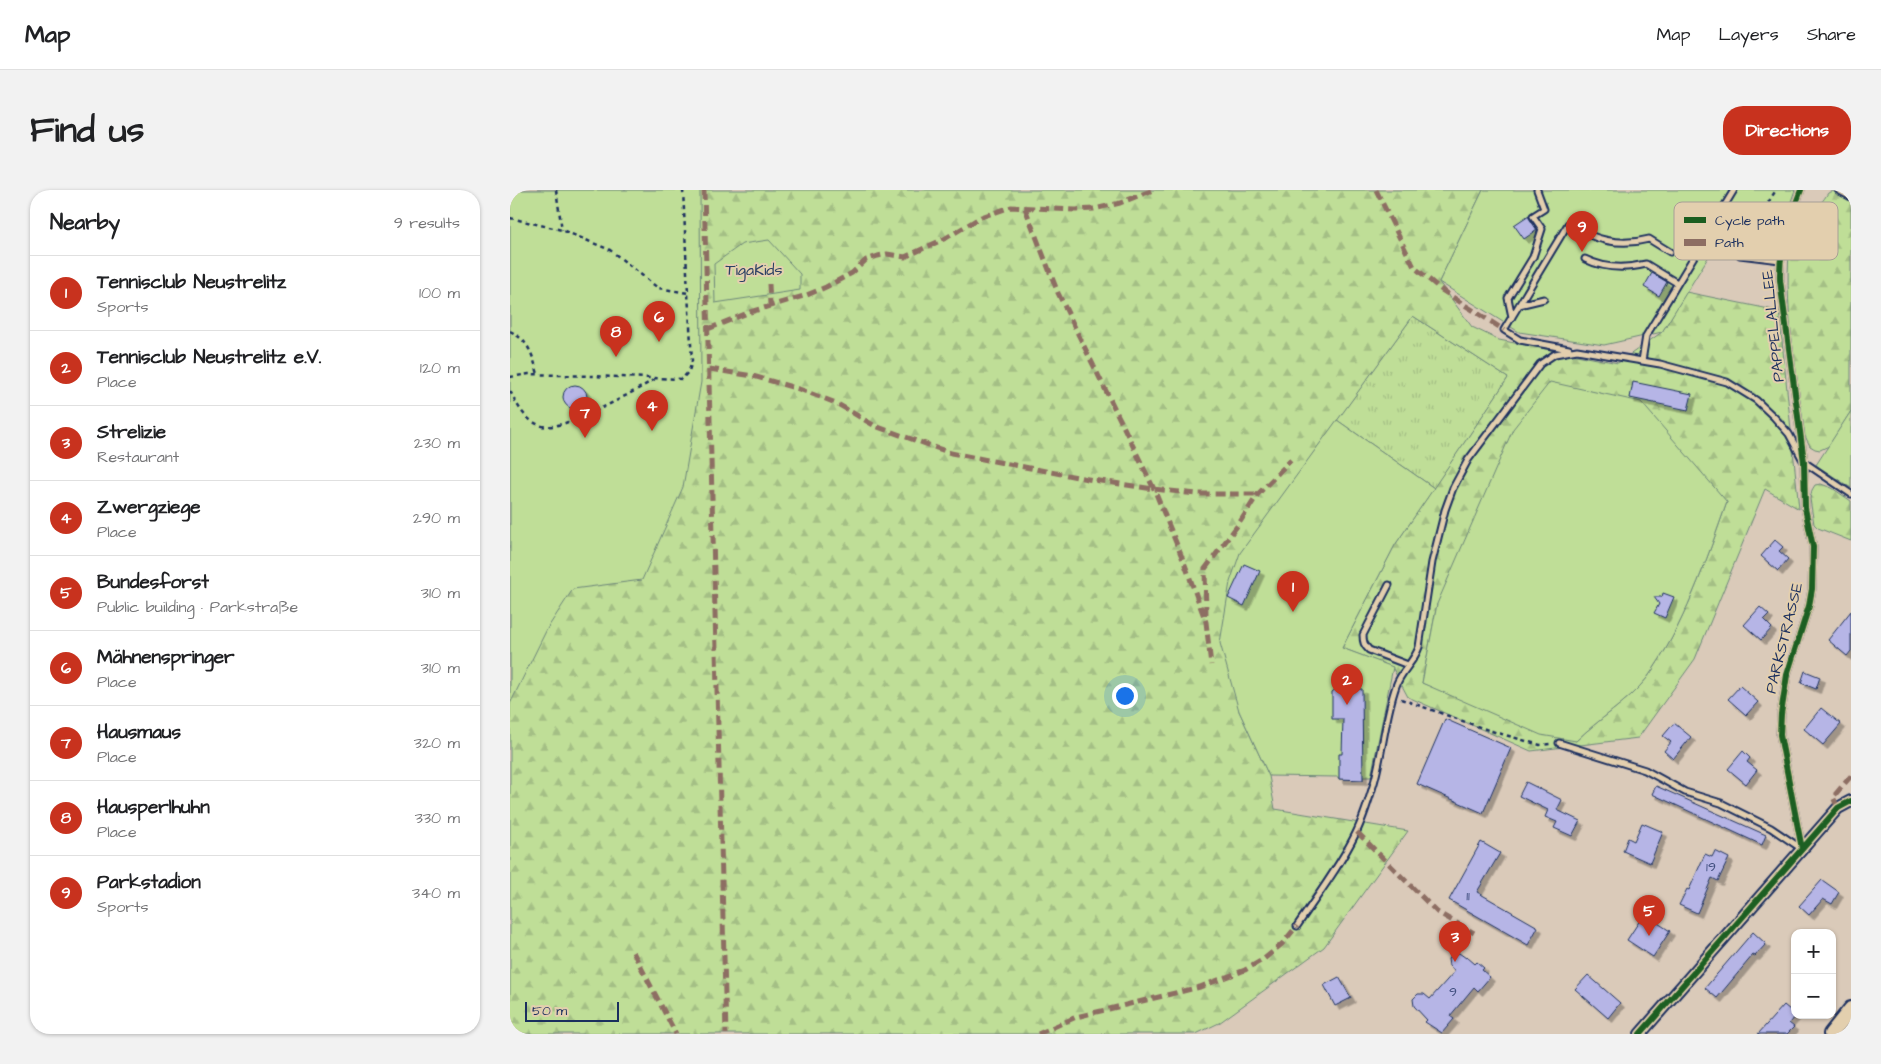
<!DOCTYPE html>
<html lang="en">
<head>
<meta charset="utf-8">
<style>
	:root { --surface:#fff; --page:#f2f2f2; --text:#202124; --muted:#757577; --line:#e0e0e0; --accent:#c8321e }
	body { margin:0; font-family:"Architects Daughter",sans-serif; background:var(--page); color:var(--text) }
	.controls { position:absolute; right:15px; bottom:15px; display:grid; overflow:hidden; border-radius:10px; box-shadow:0 1px 4px #0004 }
	.controls button { width:45px; height:45px; display:grid; place-items:center; padding:0; border:0; border-bottom:1px solid var(--line); background:var(--surface); color:var(--text); font:25px sans-serif }
	.scale { position:absolute; left:15px; bottom:12px; width:94px; box-sizing:border-box; padding-left:5px; border:2px solid #1b2f5e; border-top:0; font-size:14px; line-height:18px; white-space:nowrap; color:#1b2f5e; -webkit-text-stroke:4px #e3cfae; paint-order:stroke }
	.you { position:absolute; left:614px; top:505px; width:18px; height:18px; margin:-12px; border:4px solid #fff; border-radius:50%; background:#1a73e8; box-shadow:0 0 0 8px #1a73e833 }
	.badge { display:grid; place-items:center; width:32px; height:32px; border-radius:50%; background:var(--accent); color:#fff; font-size:16px; font-weight:700 }
	.pin { position:absolute; translate:-50% -41px; filter:drop-shadow(0 1px 2px #0008) }
	.pin::after { content:''; position:absolute; top:26px; width:18px; height:15px; background:inherit; clip-path:polygon(0 0,100% 0,50% 100%) }
	.list { margin:0; padding:0; list-style:none }
	h2 { display:flex; justify-content:space-between; align-items:center; height:65px; margin:0; padding:0 20px; font-size:21px }
	h2 small { font-size:16px; font-weight:400; color:var(--muted) }
	.list li { display:grid; grid-template-columns:32px 1fr auto; gap:15px; align-items:center; box-sizing:border-box; height:75px; padding:0 20px; border-top:1px solid var(--line) }
	.list b { display:block; font-size:19px; white-space:nowrap }
	.list p { margin:0; font-size:16px; white-space:nowrap; color:var(--muted) }
	.list em { font-size:16px; font-style:normal; color:var(--muted) }
	.map { position:relative; flex:none; width:1341px; height:844px; overflow:hidden; border-radius:20px }
	header { display:flex; align-items:center; gap:30px; box-sizing:border-box; height:70px; padding:0 25px; background:var(--surface); border-bottom:1px solid var(--line) }
	header strong { font-size:24px }
	nav { display:flex; gap:28px; margin-inline-start:auto; font-size:18px }
	.intro { display:flex; align-items:center; justify-content:space-between; box-sizing:border-box; height:120px; padding:0 30px }
	h1 { margin:0; font-size:35px }
	.button { padding:12px 22px; border-radius:20px; background:var(--accent); color:#fff; font-size:18px; font-weight:700 }
	main { display:flex; gap:30px; padding:0 30px }
	aside { flex:1; background:var(--surface); border-radius:20px; box-shadow:0 1px 4px #0004 }
	.map>svg:first-child { display:block }
</style>
</head>
<body>
<header>
<strong>Map</strong>
<nav><a>Map</a><a>Layers</a><a>Share</a></nav>
</header>
<div class="intro"><h1>Find us</h1><a class="button">Directions</a></div>
<main>
<aside>
<h2>Nearby<small>9 results</small></h2>
<ul class="list">
<li><span class="badge">1</span><div><b>Tennisclub Neustrelitz</b><p>Sports</p></div><em>100 m</em></li>
<li><span class="badge">2</span><div><b>Tennisclub Neustrelitz e.V.</b><p>Place</p></div><em>120 m</em></li>
<li><span class="badge">3</span><div><b>Strelizie</b><p>Restaurant</p></div><em>230 m</em></li>
<li><span class="badge">4</span><div><b>Zwergziege</b><p>Place</p></div><em>290 m</em></li>
<li><span class="badge">5</span><div><b>Bundesforst</b><p>Public building · Parkstraße</p></div><em>310 m</em></li>
<li><span class="badge">6</span><div><b>Mähnenspringer</b><p>Place</p></div><em>310 m</em></li>
<li><span class="badge">7</span><div><b>Hausmaus</b><p>Place</p></div><em>320 m</em></li>
<li><span class="badge">8</span><div><b>Hausperlhuhn</b><p>Place</p></div><em>330 m</em></li>
<li><span class="badge">9</span><div><b>Parkstadion</b><p>Sports</p></div><em>340 m</em></li>
</ul>
</aside>
<div class="map">
<svg width="1341" height="844" viewBox="0 0 1341 844">
	<defs>
		<pattern id="grass-tufts" width="24" height="20" patternUnits="userSpaceOnUse" patternTransform="scale(1.25)"><rect width="24" height="20" fill="#bfde97"/><path d="M3 7l-1-3M5 7V3M7 7l1-3M15 17l-1-3M17 17v-4M19 17l1-3" fill="none" stroke="#a4bf85"/></pattern>
		<pattern id="forest-firs" width="22" height="20" patternUnits="userSpaceOnUse" patternTransform="scale(1.25)"><rect width="22" height="20" fill="#bfde97"/><path d="M5 1l3.5 6h-7zM16 11l3.5 6h-7z" fill="#a4bf85"/></pattern>
		<filter id="shadow"><feDropShadow dx="4.5" dy="4.5" stdDeviation="0" flood-color="#0004"/></filter>
	</defs>
	<rect width="100%" height="100%" fill="#dacab9"/>
	<filter id="ink" filterUnits="userSpaceOnUse"><feTurbulence type="fractalNoise" baseFrequency=".02" numOctaves="2"/><feDisplacementMap in="SourceGraphic" scale="10" xChannelSelector="R" yChannelSelector="G"/><feConvolveMatrix kernelMatrix="1 2 1 2 8 2 1 2 1" color-interpolation-filters="sRGB"/></filter>
	<g filter="url(#ink)">
		<path fill="url(#grass-tufts)" stroke="#6d867a" d="M 903,126 L 998,188 L 924,298 L 827,230 Z"/>
		<path fill="url(#forest-firs)" stroke="#6d867a" fill-rule="evenodd" d="M 0,0 L 973,0 L 929,92 L 962,137 L 989,150 L 1108,173 L 1152,142 L 1176,102 L 1269,121 L 1289,319 L 1255,299 L 1185,469 L 1128,548 L 1021,561 L 898,507 L 882,477 L 832,458 L 885,355 L 998,188 L 903,126 L 731,363 L 729,521 L 759,586 L 765,619 L 898,641 L 814,757 L 709,833 L 686,844 L 0,844 ZM 1217,312 C 1197,369 1173,439 1137,488 C 1117,513 1088,529 1066,551 L 912,493 L 927,414 Z
			M 1324,1 L 1341,10 L 1341,221 L 1319,256 L 1310,260 L 1305,259 L 1300,256 L 1295,246 C 1286,178 1269,96 1284,29 C 1302,23 1308,19 1318,3 Z
			M 1311,294 L 1322,298 L 1341,311 L 1341,351 L 1308,338 L 1304,334 L 1300,309 L 1302,300 L 1305,295 Z"/>
		<path fill="#bfde97" stroke="#6d867a" d="M 0,0 L 190,0 L 191,192 L 173,297 L 132,390 L 63,399 L 37,439 L 0,514 Z
			M 973,0 L 1285,0 L 1277,23 L 1220,32 L 1152,142 L 1094,155 L 1009,142 L 929,92 Z
			M 259,50 L 290,84 L 290,100 L 205,113 L 204,74 L 232,54 Z
			M 1040,192 L 1131,212 L 1217,312 C 1197,369 1173,439 1137,488 C 1117,513 1088,529 1066,551 L 1031,545 L 912,493 L 927,414 L 1003,239 Z
			M 1341,221 L 1341,298 L 1306,275 Z
			M 827,230 L 924,298 L 885,355 L 832,458 L 883,477 L 861,587 L 853,587 L 853,590 L 829,589 L 828,587 L 759,586 L 729,521 L 710,453 L 720,392 L 730,363 Z"/>
		<path fill="#b6b5e6" stroke="#1b2f5e" filter="url(#shadow)" d="M 1019,25 L 1019,28 L 1027,40 L 1014,49 L 1004,35 Z
			M 1142,83 L 1157,92 L 1149,106 L 1134,97 Z
			M 1123,192 L 1182,204 L 1178,220 L 1120,208 Z
			M53 207a12 12 0 1 1 24 0a12 12 0 1 1-24 0Z
			M 1265,350 L 1273,357 L 1269,361 L 1278,369 L 1268,381 L 1251,366 Z
			M 734,374 L 750,381 L 734,416 L 718,408 Z
			M 1153,403 L 1164,407 L 1155,428 L 1144,423 L 1149,414 L 1144,407 L 1152,407 Z
			M 1250,417 L 1259,425 L 1254,430 L 1262,438 L 1251,450 L 1234,435 Z
			M 1341,421 L 1341,461 L 1337,466 L 1318,450 Z
			M 1295,481 L 1310,487 L 1306,499 L 1291,493 Z
			M 832,494 L 842,495 L 842,499 L 852,499 L 853,590 L 829,589 L 829,564 L 832,564 L 833,529 L 822,529 L 822,502 Z
			M 1230,496 L 1248,512 L 1236,525 L 1218,509 Z
			M 1311,518 L 1331,534 L 1313,555 L 1294,539 Z
			M 935,529 L 1001,558 L 973,623 L 907,594 Z
			M 1164,533 L 1181,547 L 1163,569 L 1154,561 L 1161,552 L 1153,546 Z
			M 1233,561 L 1240,568 L 1237,572 L 1247,580 L 1236,594 L 1218,579 Z
			M 1016,592 L 1052,610 L 1047,620 L 1070,631 L 1062,646 L 1044,638 L 1047,632 L 1035,627 L 1038,620 L 1009,606 Z
			M 1146,596 L 1256,645 L 1252,655 L 1142,604 Z
			M 1132,633 L 1153,642 L 1140,673 L 1113,661 L 1118,648 L 1124,651 Z
			M 971,652 L 990,663 L 967,702 L 1028,737 L 1018,755 L 939,710 Z
			M 1205,661 L 1219,668 L 1208,691 L 1202,688 L 1187,723 L 1169,715 L 1177,699 L 1179,700 L 1195,664 L 1202,667 Z
			M 1312,690 L 1329,702 L 1322,714 L 1313,709 L 1299,725 L 1289,716 Z
			M 1134,724 L 1160,741 L 1143,767 L 1117,750 Z
			M 1243,742 L 1256,754 L 1245,766 L 1243,765 L 1207,808 L 1195,798 Z
			M 949,763 L 956,768 L 957,767 L 965,774 L 967,772 L 974,778 L 972,780 L 980,787 L 968,801 L 964,797 L 940,826 L 944,829 L 932,843 L 915,832 L 917,830 L 904,816 L 903,809 L 908,804 L 914,804 L 920,809 L 945,781 L 939,776 L 938,769 L 942,764 Z
			M 1078,785 L 1110,813 L 1098,828 L 1065,799 Z
			M 829,787 L 841,808 L 825,816 L 814,795 Z
			M 1274,815 L 1286,825 L 1279,833 L 1284,837 L 1277,844 L 1248,844 Z"/>
		<g fill="none" stroke-linecap="round" stroke-linejoin="round">
			<g stroke="#1b2f5e" stroke-width="9">
				<path id="service" d="M 1291,0 C 1279,31 1269,56 1270,90 L 1294,272 L 1295,318 L 1303,357 L 1302,399 L 1299,416 L 1277,485 L 1271,524 L 1270,545 L 1292,659
					M 1328,0 L 1341,7
					M 1230,65 L 1270,70
					M 1075,69 C 1095,79 1115,79 1136,74 L 1167,93
					M 1009,115 L 1034,109
					M 1002,127 L 998,108 L 1023,67 L 1032,39 L 1023,26 L 1034,19 L 1027,0
					M 1059,159 L 1010,150 L 994,140 L 1058,34 C 1084,50 1109,57 1139,49 L 1160,62
					M 1132,171 L 1136,146 L 1224,0
					M 879,395 L 853,445 C 853,452 854,455 859,460 L 898,475
					M 1049,553 L 1135,580 L 1175,602 L 1211,613 L 1261,638 L 1292,659
					M 787,736 C 807,706 830,676 846,643 C 854,627 859,609 864,593 C 873,561 875,527 886,496 C 891,481 904,472 909,457 L 922,372 L 935,320 L 943,298 L 958,270 L 1030,174 L 1045,164 L 1067,160 L 1150,174 L 1217,192 L 1246,210 L 1264,227 L 1279,244 L 1294,272 L 1341,304"/>
			</g>
			<g stroke="#1b2f5e" stroke-width="14">
				<path id="minor" d="M 1130,844 L 1328,618 L 1341,611"/>
			</g>
			<g stroke="#1b2f5e" stroke-width="18">
				<path id="secondary" d="M 1321,844 L 1341,819"/>
			</g>
			<path stroke="#1b2f5e" stroke-width="2.5" stroke-dasharray="4 4" stroke-linecap="butt" d="M 46,0 L 52,40
				M 0,28 L 52,40 L 100,60 L 148,98 L 178,103 L 173,0
				M 1254,59 L 1253,21 L 1266,0
				M 0,141 C 19,151 22,164 28,184
				M 0,187 L 19,184 L 172,189 L 179,181 L 182,171 L 178,103
				M 0,201 C 8,216 13,228 29,235 C 49,245 125,201 145,189
				M 891,509 L 978,540 L 1030,555 L 1040,554"/>
			<use href="#service" stroke="#e3cfae" stroke-width="5"/>
			<use href="#minor" stroke="#e3cfae" stroke-width="10"/>
			<use href="#secondary" stroke="#e3cfae" stroke-width="14"/>
			<path stroke="#8d6e63" stroke-width="5" stroke-dasharray="10 5" stroke-linecap="butt" d="M 194,0 L 216,844
				M 866,0 L 904,77 L 933,101 L 994,140
				M 515,18 L 548,103 L 644,299 L 674,372 L 696,432 L 701,475
				M 259,94 L 260,115
				M 198,139 L 240,122 L 297,105 L 316,97 L 342,83 L 356,70 L 368,66 L 377,64 L 395,67 L 436,48 L 471,27 L 501,17 L 566,20 L 584,19 L 610,13 L 643,0
				M 199,179 L 243,186 L 289,199 L 326,213 L 365,236 L 441,263 L 583,290 L 644,299 L 686,304 L 748,304
				M 696,425 L 695,379 L 730,332 L 748,304 L 781,270
				M 1328,618 L 1323,607 L 1341,586
				M 847,642 L 927,722 L 964,743
				M 123,762 L 166,844
				M 528,844 L 566,827 L 690,797 L 735,780 L 754,769 L 772,754 L 787,736"/>
			<g stroke="#e3cfae" stroke-width="9">
				<path id="cycleway" d="M 1291,0 C 1279,31 1269,56 1270,90 L 1294,272 L 1295,318 L 1303,357 L 1302,399 L 1299,416 L 1277,485 L 1271,524 L 1270,545 L 1292,659
					M 1130,844 L 1328,618 L 1341,611"/>
			</g>
			<use href="#cycleway" stroke="#1b5e20" stroke-width="6"/>
		</g>
	</g>
	<g text-anchor="middle" dominant-baseline="central" stroke-width="4" stroke-linejoin="round" paint-order="stroke">
		<g font-size="14" fill="#425080">
			<text x="1201" y="677">19</text>
			<text x="958" y="706">11</text>
			<text x="943" y="802">9</text>
		</g>
		<g font-size="16" fill="#2b4064" stroke="#e3cfae">
			<text x="244" y="80">TigaKids</text>
		</g>
		<g font-size="16" fill="#1b2f5e" stroke="#e3cfae">
			<text transform="translate(1263 136) rotate(-96)">PAPPELALLEE</text>
			<text transform="translate(1274 448) rotate(-76)">PARKSTRASSE</text>
		</g>
	</g>
	<rect x="1164" y="12" width="164" height="58" rx="8" fill="#e3cfae" stroke="#a79f96" stroke-width="1"/>
	<rect x="1174" y="27" width="22" height="6" fill="#1b5e20"/>
	<rect x="1174" y="49" width="22" height="7" fill="#8d6e63"/>
	<g font-size="14" fill="#1b2f5e">
		<text x="1205" y="35">Cycle path</text>
		<text x="1205" y="57">Path</text>
	</g>
</svg>
<div class="controls">
<button>+</button>
<button>−</button>
</div>
<div class="scale">50 m</div>
<div class="you"></div>
<div class="pin badge" style="left:783px;top:422px">1</div>
<div class="pin badge" style="left:837px;top:515px">2</div>
<div class="pin badge" style="left:945px;top:772px">3</div>
<div class="pin badge" style="left:142px;top:241px">4</div>
<div class="pin badge" style="left:1139px;top:746px">5</div>
<div class="pin badge" style="left:149px;top:152px">6</div>
<div class="pin badge" style="left:75px;top:248px">7</div>
<div class="pin badge" style="left:106px;top:167px">8</div>
<div class="pin badge" style="left:1072px;top:62px">9</div>
</div>
</main>
</body>
</html>
